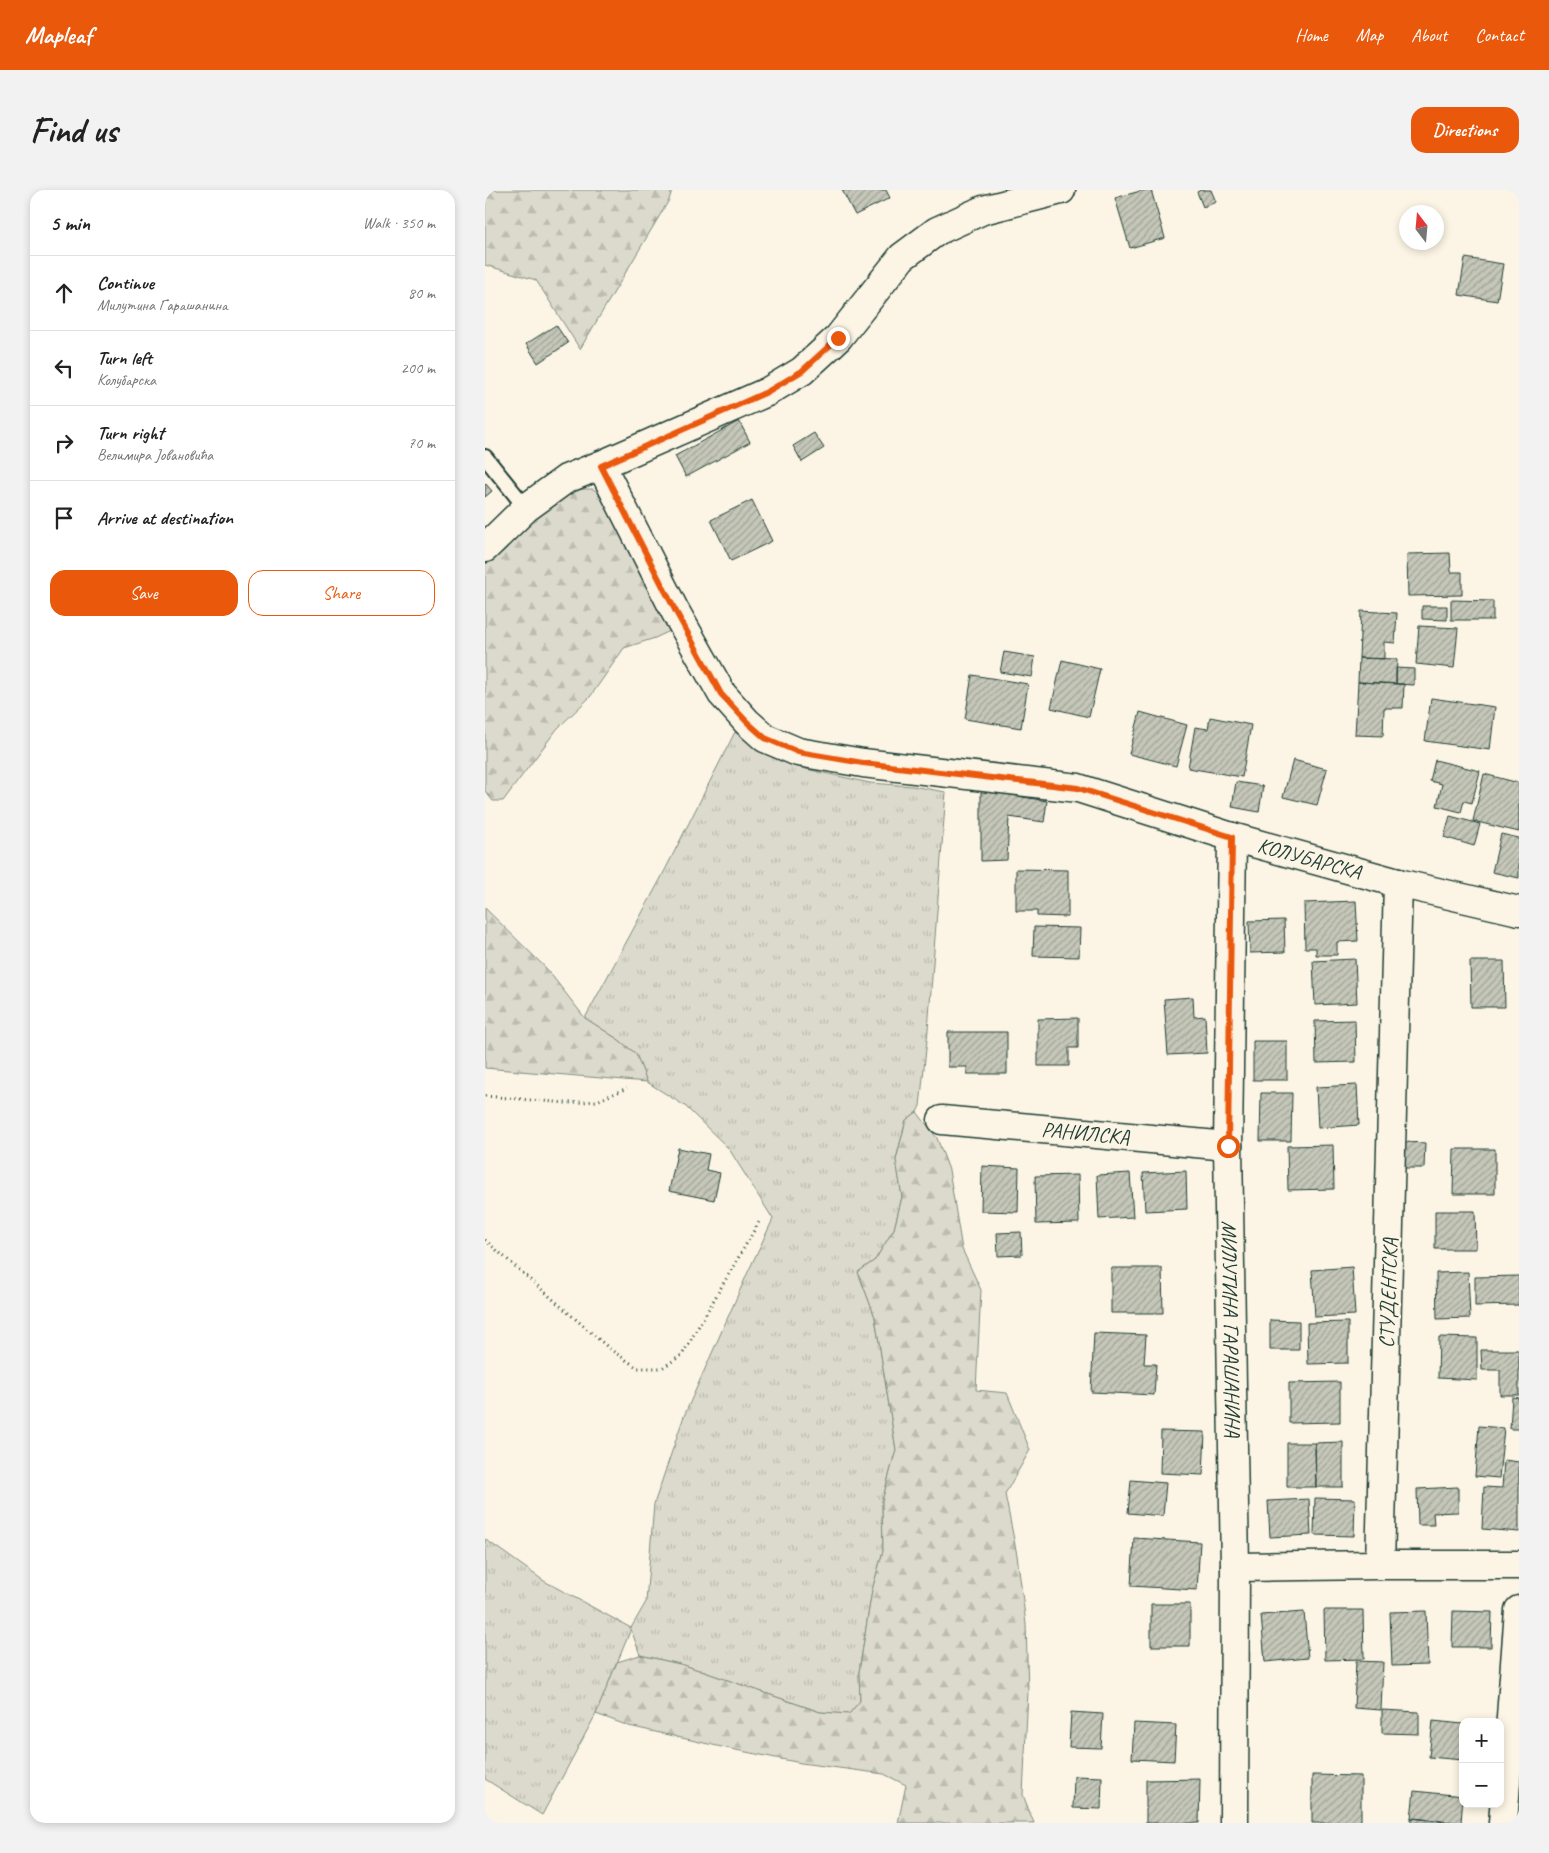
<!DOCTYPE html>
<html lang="en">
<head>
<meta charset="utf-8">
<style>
	:root { --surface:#fff; --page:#f2f2f2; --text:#222; --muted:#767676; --line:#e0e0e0; --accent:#ea580c }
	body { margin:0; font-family:Caveat,sans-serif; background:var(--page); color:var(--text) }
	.controls { position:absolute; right:15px; bottom:15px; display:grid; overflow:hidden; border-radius:10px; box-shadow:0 2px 8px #0003 }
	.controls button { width:45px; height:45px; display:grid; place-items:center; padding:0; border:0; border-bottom:1px solid var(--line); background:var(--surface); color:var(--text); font:25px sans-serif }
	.compass { position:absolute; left:914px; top:15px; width:45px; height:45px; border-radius:50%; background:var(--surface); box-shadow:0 2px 8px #0003; rotate:344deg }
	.stop { position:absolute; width:15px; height:15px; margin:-11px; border:4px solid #ea580c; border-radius:50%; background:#fff }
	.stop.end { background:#ea580c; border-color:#fff; box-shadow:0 1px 5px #0008 }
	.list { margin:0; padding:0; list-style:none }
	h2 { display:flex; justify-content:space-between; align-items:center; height:65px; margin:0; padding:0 20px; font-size:21px }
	h2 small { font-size:16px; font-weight:400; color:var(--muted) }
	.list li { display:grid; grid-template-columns:32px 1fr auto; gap:15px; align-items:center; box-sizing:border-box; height:75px; padding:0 20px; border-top:1px solid var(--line) }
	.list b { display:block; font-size:19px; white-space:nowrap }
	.list p { margin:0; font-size:16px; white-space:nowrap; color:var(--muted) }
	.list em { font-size:16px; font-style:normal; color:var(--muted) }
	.actions { display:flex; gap:10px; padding:15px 20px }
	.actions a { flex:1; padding:11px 0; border:1px solid var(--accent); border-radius:15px; text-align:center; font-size:18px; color:var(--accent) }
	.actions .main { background:var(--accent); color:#fff }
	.icon { flex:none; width:28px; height:28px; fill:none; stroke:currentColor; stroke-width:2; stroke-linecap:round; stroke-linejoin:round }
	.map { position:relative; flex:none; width:1034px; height:1633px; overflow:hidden; border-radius:15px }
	header { display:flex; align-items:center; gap:30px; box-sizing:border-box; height:70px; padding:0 25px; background:var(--accent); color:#fff }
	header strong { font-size:24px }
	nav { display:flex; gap:28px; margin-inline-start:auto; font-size:18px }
	.intro { display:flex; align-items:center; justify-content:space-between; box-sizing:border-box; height:120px; padding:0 30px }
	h1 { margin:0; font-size:35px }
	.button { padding:12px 22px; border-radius:15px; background:var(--accent); color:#fff; font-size:18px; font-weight:700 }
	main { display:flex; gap:30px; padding:0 30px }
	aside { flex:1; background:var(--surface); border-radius:15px; box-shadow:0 2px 8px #0003 }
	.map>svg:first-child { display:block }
</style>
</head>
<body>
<header>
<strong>Mapleaf</strong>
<nav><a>Home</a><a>Map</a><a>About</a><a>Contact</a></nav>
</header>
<div class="intro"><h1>Find us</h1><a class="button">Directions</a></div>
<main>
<aside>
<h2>5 min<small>Walk · 350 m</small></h2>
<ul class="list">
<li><svg class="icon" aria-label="ahead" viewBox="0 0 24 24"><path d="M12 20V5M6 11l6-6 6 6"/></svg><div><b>Continue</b><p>Милутина Гарашанина</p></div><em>80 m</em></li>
<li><svg class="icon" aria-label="left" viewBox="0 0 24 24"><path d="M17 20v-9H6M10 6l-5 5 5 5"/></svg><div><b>Turn left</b><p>Колубарска</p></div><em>200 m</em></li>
<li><svg class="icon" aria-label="right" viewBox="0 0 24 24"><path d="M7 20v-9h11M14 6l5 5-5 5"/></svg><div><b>Turn right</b><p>Велимира Јовановића</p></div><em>70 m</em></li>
<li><svg class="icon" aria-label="arrive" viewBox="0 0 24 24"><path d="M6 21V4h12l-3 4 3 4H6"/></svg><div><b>Arrive at destination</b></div></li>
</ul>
<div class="actions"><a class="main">Save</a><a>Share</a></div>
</aside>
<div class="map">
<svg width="1034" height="1633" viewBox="0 0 1034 1633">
	<defs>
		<pattern id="grass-tufts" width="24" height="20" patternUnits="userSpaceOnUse" patternTransform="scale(1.25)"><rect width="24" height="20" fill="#dcdacc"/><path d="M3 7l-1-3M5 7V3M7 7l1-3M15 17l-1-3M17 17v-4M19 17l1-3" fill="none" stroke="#bcbcb0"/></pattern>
		<pattern id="forest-firs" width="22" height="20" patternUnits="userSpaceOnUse" patternTransform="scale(1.25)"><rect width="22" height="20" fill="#dcdacc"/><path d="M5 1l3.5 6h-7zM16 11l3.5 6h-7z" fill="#bcbcb0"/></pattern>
		<pattern id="building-hatch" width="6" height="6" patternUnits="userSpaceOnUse" patternTransform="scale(1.25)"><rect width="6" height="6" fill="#c5c7b9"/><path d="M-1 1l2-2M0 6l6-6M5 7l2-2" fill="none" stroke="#9fa397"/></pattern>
	</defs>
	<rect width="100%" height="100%" fill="#fcf5e5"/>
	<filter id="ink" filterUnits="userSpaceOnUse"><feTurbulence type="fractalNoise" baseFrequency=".02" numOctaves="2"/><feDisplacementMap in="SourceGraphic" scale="10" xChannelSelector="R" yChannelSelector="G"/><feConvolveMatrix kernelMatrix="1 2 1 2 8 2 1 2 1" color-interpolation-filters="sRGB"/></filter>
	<g filter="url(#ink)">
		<path fill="url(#grass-tufts)" stroke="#7e8c80" d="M 250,542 L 280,564 L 321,579 L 385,593 L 427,596 L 461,602 L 443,840 L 435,916 L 432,922 L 421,930 L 411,969 L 417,1007 L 409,1039 L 390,1070 L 373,1082 L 390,1127 L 411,1260 L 397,1311 L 398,1361 L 387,1400 L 374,1482 L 375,1511 L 364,1524 L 335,1522 L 199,1475 L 155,1465 L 146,1439 L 111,1524 L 57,1625 L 0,1589 L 0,1349 L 59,1391 L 146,1438 L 161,1412 L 169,1314 L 199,1226 L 263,1082 L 288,1029 L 244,959 L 200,916 L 162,892 L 151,864 L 134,850 L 100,828 L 175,690 Z"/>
		<path fill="url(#forest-firs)" stroke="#7e8c80" d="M 0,0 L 187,0 L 184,10 L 95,159 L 51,90 L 0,75 Z
			M 79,299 L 108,299 L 122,308 L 187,440 L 170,448 L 139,458 L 105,507 L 72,539 L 18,611 L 8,611 L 0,601 L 0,369 Z
			M 0,718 L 61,778 L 100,828 L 134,850 L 151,864 L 162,892 L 0,878 Z
			M 432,922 L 452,948 L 464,980 L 477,1059 L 496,1100 L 491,1200 L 522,1203 L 545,1260 L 520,1304 L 532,1365 L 541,1434 L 543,1501 L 538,1605 L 549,1633 L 413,1633 L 421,1595 L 399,1584 L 316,1573 L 241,1558 L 144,1536 L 111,1524 L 132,1472 L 155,1465 L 199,1475 L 335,1522 L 364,1524 L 375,1511 L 374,1482 L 387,1400 L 398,1361 L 397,1311 L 411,1260 L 390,1127 L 373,1082 L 390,1070 L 409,1039 L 417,1007 L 411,970 L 421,930 Z"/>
		<path fill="url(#building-hatch)" stroke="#1f3d34" d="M 357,0 L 401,0 L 405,8 L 370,25 Z
			M 659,0 L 666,0 L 680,48 L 645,58 L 630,8 Z
			M 716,0 L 726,0 L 731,12 L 718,17 L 712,2 Z
			M 980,68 L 1018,74 L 1012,111 L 974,105 Z
			M 71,135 L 83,153 L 53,173 L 41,154 Z
			M 254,231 L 265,252 L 201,287 L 190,266 Z
			M 329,243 L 339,258 L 317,272 L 308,256 Z
			M 0,293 L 7,301 L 0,307 Z
			M 267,310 L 287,351 L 246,371 L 226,330 Z
			M 965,363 L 966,382 L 977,382 L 977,405 L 923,406 L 922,364 Z
			M 966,410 L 1008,411 L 1008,430 L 966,430 Z
			M 937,416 L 962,416 L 962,430 L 937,429 Z
			M 876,421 L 912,423 L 910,453 L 899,452 L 899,469 L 874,468 Z
			M 934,436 L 973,438 L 969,478 L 931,474 Z
			M 519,462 L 550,467 L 547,487 L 515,482 Z
			M 874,468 L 912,469 L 911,494 L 873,492 Z
			M 577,470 L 615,479 L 604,527 L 566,518 Z
			M 911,478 L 929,479 L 929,495 L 911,494 Z
			M 487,485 L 543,494 L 536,538 L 480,529 Z
			M 873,492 L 919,494 L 918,518 L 899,518 L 898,546 L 870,545 Z
			M 946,508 L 1010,517 L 1005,560 L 940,551 Z
			M 655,522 L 702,535 L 691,576 L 644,564 Z
			M 725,527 L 766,535 L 757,587 L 703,578 L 710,537 L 723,539 Z
			M 808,570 L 842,579 L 832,615 L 798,607 Z
			M 950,570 L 995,581 L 987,613 L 979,611 L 976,622 L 952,616 L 957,594 L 945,591 Z
			M 999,584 L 1034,593 L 1034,642 L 988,631 Z
			M 751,592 L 778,596 L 774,622 L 747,617 Z
			M 496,600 L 562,611 L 559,632 L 524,627 L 522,670 L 496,671 Z
			M 965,626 L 995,634 L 989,656 L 959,647 Z
			M 1016,644 L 1034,648 L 1034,688 L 1007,682 Z
			M 531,679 L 583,680 L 583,727 L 552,726 L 552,721 L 531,721 Z
			M 871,711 L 873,751 L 852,752 L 852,765 L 831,765 L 831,758 L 820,758 L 819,713 Z
			M 799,730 L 800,762 L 765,763 L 764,731 Z
			M 549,737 L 595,738 L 594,767 L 548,766 Z
			M 870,769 L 872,813 L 830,815 L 828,771 Z
			M 985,771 L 1019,771 L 1020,817 L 986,817 Z
			M 708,807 L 709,827 L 720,826 L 722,863 L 683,865 L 679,809 Z
			M 593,828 L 593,858 L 584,858 L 584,876 L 553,876 L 553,829 Z
			M 870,830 L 871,872 L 831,873 L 830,831 Z
			M 463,842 L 522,842 L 522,884 L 482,884 L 482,877 L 463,877 Z
			M 768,851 L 802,851 L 802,890 L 768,890 Z
			M 872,895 L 874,935 L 833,938 L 831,897 Z
			M 776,903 L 807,903 L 806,951 L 775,951 Z
			M 920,952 L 940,953 L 939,978 L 919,978 Z
			M 848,955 L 849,999 L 803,1000 L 802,956 Z
			M 193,958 L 224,964 L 221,980 L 235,983 L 229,1010 L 184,1001 Z
			M 969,959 L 1010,959 L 1010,1004 L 968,1004 Z
			M 497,976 L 534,978 L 533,1022 L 496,1021 Z
			M 701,981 L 702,1019 L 660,1021 L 658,983 Z
			M 645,983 L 648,1027 L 614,1029 L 612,985 Z
			M 593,985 L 594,1033 L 551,1034 L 550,986 Z
			M 950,1021 L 990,1021 L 991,1059 L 950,1059 Z
			M 536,1042 L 537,1065 L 513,1066 L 512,1043 Z
			M 867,1077 L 870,1125 L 830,1127 L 827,1080 Z
			M 626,1078 L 677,1078 L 678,1123 L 626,1123 Z
			M 983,1082 L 985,1128 L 952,1129 L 951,1083 Z
			M 1034,1086 L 1034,1115 L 990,1116 L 990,1087 Z
			M 785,1130 L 814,1131 L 814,1160 L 785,1160 Z
			M 863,1132 L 863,1173 L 823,1174 L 822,1133 Z
			M 609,1143 L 661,1145 L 659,1174 L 671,1174 L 669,1205 L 606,1202 Z
			M 954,1147 L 992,1148 L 992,1190 L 953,1188 Z
			M 996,1160 L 1034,1160 L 1034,1205 L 1015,1205 L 1015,1180 L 997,1180 Z
			M 855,1192 L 855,1232 L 804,1233 L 804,1193 Z
			M 1027,1207 L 1034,1208 L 1034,1239 L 1025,1239 Z
			M 994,1236 L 1019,1238 L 1014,1288 L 990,1286 Z
			M 676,1241 L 720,1242 L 718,1285 L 675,1283 Z
			M 858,1252 L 858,1297 L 831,1297 L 830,1253 Z
			M 802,1253 L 830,1253 L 831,1297 L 802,1297 Z
			M 1019,1270 L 1034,1272 L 1034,1342 L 997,1339 L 999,1297 L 1017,1298 Z
			M 646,1290 L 681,1293 L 678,1326 L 643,1323 Z
			M 973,1297 L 973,1322 L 948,1323 L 949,1335 L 933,1335 L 932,1299 Z
			M 830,1308 L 870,1309 L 869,1346 L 829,1345 Z
			M 824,1309 L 826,1345 L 785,1347 L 783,1311 Z
			M 649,1348 L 715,1352 L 712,1400 L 646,1396 Z
			M 666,1414 L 705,1414 L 705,1456 L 666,1456 Z
			M 839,1420 L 878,1420 L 879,1469 L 840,1470 Z
			M 941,1421 L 943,1475 L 907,1476 L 905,1422 Z
			M 968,1421 L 1007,1422 L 1006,1457 L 967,1457 Z
			M 819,1422 L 823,1468 L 780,1472 L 776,1425 Z
			M 871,1471 L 898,1472 L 896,1520 L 869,1518 Z
			M 897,1520 L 934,1522 L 934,1544 L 897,1543 Z
			M 586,1522 L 618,1524 L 616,1558 L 584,1557 Z
			M 948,1531 L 978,1534 L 978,1570 L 944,1567 Z
			M 649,1533 L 691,1535 L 689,1571 L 647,1569 Z
			M 827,1585 L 876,1586 L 876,1633 L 827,1633 Z
			M 589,1586 L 617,1587 L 616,1619 L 588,1618 Z
			M 715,1589 L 714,1633 L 661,1633 L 661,1590 Z
			M 929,1601 L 978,1606 L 976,1633 L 926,1628 Z
			M 926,1628 L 976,1633 L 926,1633 Z"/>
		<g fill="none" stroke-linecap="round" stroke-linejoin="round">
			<g stroke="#1f3d34" stroke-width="18">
				<path id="service" d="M 0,267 L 41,318"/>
			</g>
			<g stroke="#1f3d34" stroke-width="31">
				<g id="minor">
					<path id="s1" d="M 116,275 L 190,421 L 237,504 L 262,532 L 280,548 L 313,562 L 378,573 L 593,598 L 747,647 L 913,693 L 1034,721"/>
					<path d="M 0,358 L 41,318 L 81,289 L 116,275 L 282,202 L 317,181 L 353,148 L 417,67 L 452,41 L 498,20 L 576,0"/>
					<path id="s2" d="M 747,647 L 743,956 L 750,1377 L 749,1633"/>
					<path d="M 913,693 L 895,1375 L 1034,1375"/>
					<path id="s3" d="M 457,930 L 743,956"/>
					<path d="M 750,1377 L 895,1375"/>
					<path d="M 1018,1633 L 1034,1420"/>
				</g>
			</g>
			<path stroke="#1f3d34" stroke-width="3" stroke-dasharray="1 4" stroke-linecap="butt" d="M 0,906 L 81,913 L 112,911 L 142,898
				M 0,1050 L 126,1160 L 153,1178 L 177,1178 L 197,1165 L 274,1032"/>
			<use href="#service" stroke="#fcf5e5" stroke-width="14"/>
			<use href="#minor" stroke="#fcf5e5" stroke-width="28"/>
		</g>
	</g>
	<g fill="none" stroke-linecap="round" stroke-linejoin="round" filter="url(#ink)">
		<path stroke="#ea580c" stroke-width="6" d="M 353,148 L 317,181 L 282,202 L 116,276 L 190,420 L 236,504 L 262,532 L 280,548 L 313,562 L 378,573 L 593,598 L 747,647 L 743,956"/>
	</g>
	<g text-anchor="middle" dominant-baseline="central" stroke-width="5" stroke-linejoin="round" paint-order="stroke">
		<g font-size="21" fill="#1f3d34" stroke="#fcf5e5">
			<text stroke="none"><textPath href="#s1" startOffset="881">КОЛУБАРСКА</textPath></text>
			<text stroke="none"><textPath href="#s3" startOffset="144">РАНИЛСКА</textPath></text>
			<text transform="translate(903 1103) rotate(-88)">СТУДЕНТСКА</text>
			<text stroke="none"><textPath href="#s2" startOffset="492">МИЛУТИНА ГАРАШАНИНА</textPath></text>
		</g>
	</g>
</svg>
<div class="controls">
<button>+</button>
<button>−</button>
</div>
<svg class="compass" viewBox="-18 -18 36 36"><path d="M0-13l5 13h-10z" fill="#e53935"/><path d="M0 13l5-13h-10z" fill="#767676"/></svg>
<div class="stop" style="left:743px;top:956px"></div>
<div class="stop end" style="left:353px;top:148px"></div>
</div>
</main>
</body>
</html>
